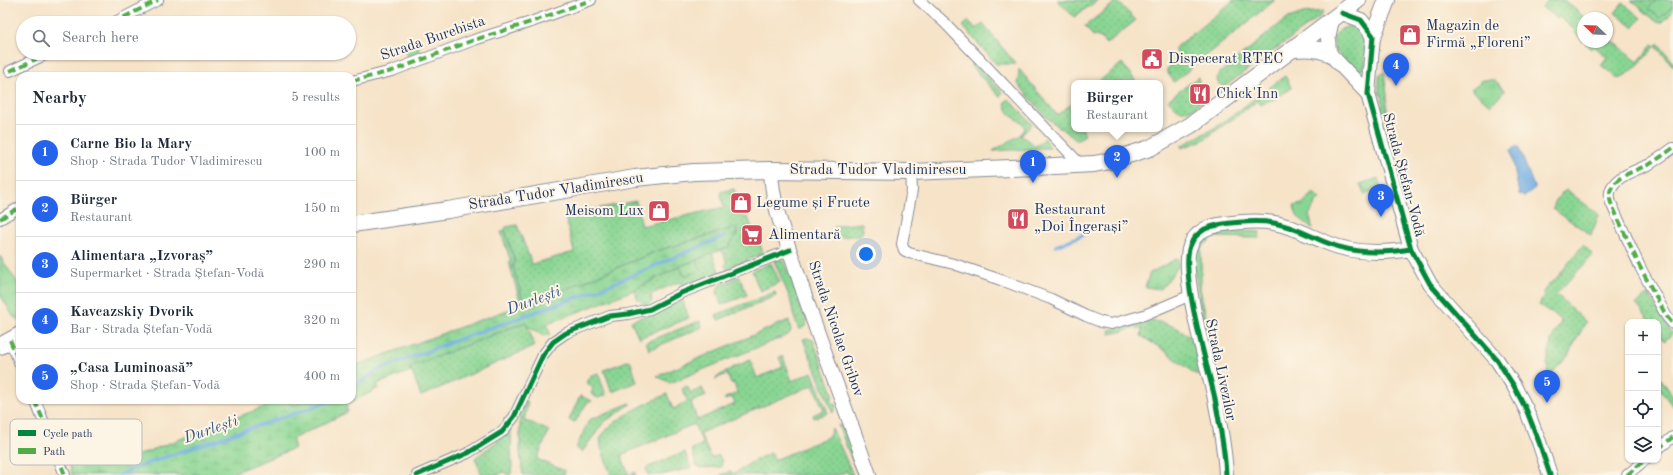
<!DOCTYPE html>
<html lang="en">
<head>
<meta charset="utf-8">
<style>
	:root { --surface:#fff; --page:#f6f6f7; --text:#1f2937; --muted:#747a83; --line:#e0e1e3; --accent:#2563eb }
	body { margin:0; font-family:"Old Standard TT",serif; background:var(--page); color:var(--text) }
	.controls { position:absolute; right:12px; bottom:12px; display:grid; overflow:hidden; border-radius:8px; box-shadow:0 1px 3px #0004 }
	.controls button { width:36px; height:36px; display:grid; place-items:center; padding:0; border:0; border-bottom:1px solid var(--line); background:var(--surface); color:var(--text); font:20px sans-serif }
	.compass { position:absolute; left:1577px; top:12px; width:36px; height:36px; border-radius:50%; background:var(--surface); box-shadow:0 1px 3px #0004; rotate:293deg }
	.you { position:absolute; left:866px; top:254px; width:14px; height:14px; margin:-10px; border:3px solid #fff; border-radius:50%; background:#1a73e8; box-shadow:0 0 0 6px #1a73e833 }
	.badge { display:grid; place-items:center; width:26px; height:26px; border-radius:50%; background:var(--accent); color:#fff; font-size:13px; font-weight:700 }
	.pin { position:absolute; translate:-50% -33px; filter:drop-shadow(0 1px 2px #0008) }
	.pin::after { content:''; position:absolute; top:21px; width:14px; height:12px; background:inherit; clip-path:polygon(0 0,100% 0,50% 100%) }
	.popup { position:absolute; left:1071px; top:80px; width:92px; height:52px; box-sizing:border-box; display:grid; place-content:center; border-radius:8px; background:var(--surface); filter:drop-shadow(0 1px 3px #0005); font-size:13px; white-space:nowrap; color:var(--muted) }
	.popup b { font-size:15px; color:var(--text) }
	.popup::after { content:''; position:absolute; left:50%; top:100%; margin-left:-8px; border:8px solid transparent; border-top-color:var(--surface) }
	.list { margin:0; padding:0; list-style:none }
	h2 { display:flex; justify-content:space-between; align-items:center; height:52px; margin:0; padding:0 16px; font-size:17px }
	h2 small { font-size:13px; font-weight:400; color:var(--muted) }
	.list li { display:grid; grid-template-columns:26px 1fr auto; gap:12px; align-items:center; box-sizing:border-box; height:56px; padding:0 16px; border-top:1px solid var(--line) }
	.list b { display:block; font-size:15px; white-space:nowrap }
	.list p { margin:0; font-size:13px; white-space:nowrap; color:var(--muted) }
	.list em { font-size:13px; font-style:normal; color:var(--muted) }
	.icon { flex:none; width:22px; height:22px; fill:none; stroke:currentColor; stroke-width:2; stroke-linecap:round; stroke-linejoin:round }
	.map { position:relative; flex:none; width:1673px; height:475px; overflow:hidden }
	.search { position:absolute; background:var(--surface); box-shadow:0 1px 3px #0004; left:16px; top:16px; width:340px; height:44px; display:flex; align-items:center; gap:10px; box-sizing:border-box; padding:0 14px; border-radius:22px; color:var(--muted); font-size:15px }
	.panel { position:absolute; background:var(--surface); box-shadow:0 1px 3px #0004; left:16px; top:72px; width:340px; height:332px; border-radius:12px }
	.map>svg:first-child { display:block }
</style>
</head>
<body>
<div class="map">
<svg width="1673" height="475" viewBox="0 0 1673 475">
	<defs>
		<pattern id="grass-tufts" width="24" height="20" patternUnits="userSpaceOnUse"><rect width="24" height="20" fill="#89d593"/><path d="M3 7l-1-3M5 7V3M7 7l1-3M15 17l-1-3M17 17v-4M19 17l1-3" fill="none" stroke="#76b781"/></pattern>
		<pattern id="wetland-marsh" width="20" height="14" patternUnits="userSpaceOnUse"><rect width="20" height="14" fill="#89d593"/><path d="M1 5h8M5 5V1M11 12h8M15 12V8" fill="none" stroke="#76b781"/></pattern>
		<pattern id="park-dots" width="8" height="8" patternUnits="userSpaceOnUse"><rect width="8" height="8" fill="#89d593"/><path d="M2 2h.1M6 6h.1" fill="none" stroke="#76b781" stroke-width="1.8" stroke-linecap="round"/></pattern>
	</defs>
	<rect width="100%" height="100%" fill="#fcf5e5"/>
	<filter id="ink" filterUnits="userSpaceOnUse"><feTurbulence type="fractalNoise" baseFrequency=".025" numOctaves="2"/><feDisplacementMap in="SourceGraphic" scale="8" xChannelSelector="R" yChannelSelector="G"/><feConvolveMatrix kernelMatrix="1 2 1 2 8 2 1 2 1" color-interpolation-filters="sRGB"/></filter>
	<filter id="wash" filterUnits="userSpaceOnUse"><feTurbulence type="fractalNoise" baseFrequency=".012" numOctaves="4" result="noise"/><feDisplacementMap in="SourceGraphic" scale="16" xChannelSelector="R" yChannelSelector="G"/><feGaussianBlur stdDeviation="0.9" result="paint"/><feColorMatrix in="noise" values="0 0 0 0 0 0 0 0 0 0 0 0 0 0 0 0 0 1.4 0 .05"/><feComposite in="paint" operator="in"/></filter>
	<g filter="url(#wash)">
		<rect width="100%" height="100%" fill="#f6e3c8"/>
		<path fill="url(#grass-tufts)" stroke="#528278" d="M 1285,76 L 1292,88 L 1271,101 L 1270,100 L 1261,105 L 1259,100 L 1203,140 L 1182,148 L 1181,146 L 1218,126 Z
			M 1483,80 L 1495,80 L 1505,91 L 1490,105 L 1471,89 Z
			M 1020,135 L 1036,146 L 1045,138 L 1050,148 L 993,151 Z
			M 1314,193 L 1320,199 L 1318,200 L 1309,215 L 1313,229 L 1297,216 L 1294,206 L 1302,204 Z
			M 505,230 L 515,262 L 513,266 L 525,306 L 521,305 L 509,262 L 511,262 L 501,232 Z
			M 1240,231 L 1260,232 L 1259,238 L 1214,237 L 1201,248 L 1201,283 L 1199,283 L 1213,353 L 1216,353 L 1219,360 L 1210,361 L 1194,268 L 1195,250 C 1214,232 1214,232 1240,231 Z
			M 0,256 L 20,287 L 20,322 L 13,316 L 0,294 Z
			M 1178,258 L 1178,267 L 1161,289 L 1145,287 L 1150,273 Z"/>
		<path fill="url(#wetland-marsh)" stroke="#528278" d="M 736,227 L 737,233 L 729,247 L 680,266 L 634,290 L 547,324 L 550,334 L 545,336 L 527,326 L 526,322 L 410,368 L 411,371 L 377,384 L 379,388 L 346,405 L 348,412 L 292,439 L 295,448 L 228,475 L 72,475 L 69,461 L 104,448 L 110,466 L 282,400 L 291,400 L 293,405 L 308,400 L 352,400 L 352,376 L 356,374 L 354,366 L 521,305 L 525,306 L 657,251 Z"/>
		<path fill="url(#park-dots)" stroke="#528278" d="M 1057,0 L 1098,0 L 1074,17 Z
			M 1234,0 L 1275,0 L 1174,82 L 1167,72 L 1167,69 L 1180,58 L 1174,49 Z
			M 1548,0 L 1564,0 L 1585,18 L 1583,18 L 1583,42 L 1574,32 L 1575,30 L 1559,17 L 1557,19 L 1542,7 Z
			M 1631,0 L 1673,0 L 1673,11 L 1663,22 L 1657,22 Z
			M 1117,1 L 1136,20 L 1106,44 L 1101,38 L 1092,35 L 1085,26 Z
			M 1623,3 L 1641,18 L 1633,27 L 1615,13 Z
			M 1324,11 L 1322,15 L 1224,87 L 1218,83 L 1217,79 L 1220,73 L 1286,19 L 1303,13 Z
			M 969,21 L 976,29 L 983,24 L 1016,64 L 996,64 L 963,26 Z
			M 1349,26 C 1370,30 1365,52 1365,68 L 1356,72 L 1335,50 L 1333,37 L 1341,29 Z
			M 1607,36 L 1638,62 L 1653,44 L 1656,46 L 1658,43 L 1673,62 L 1673,66 L 1656,46 C 1647,55 1630,77 1617,78 L 1601,65 L 1607,57 L 1594,46 L 1592,49 L 1584,42 L 1607,42 Z
			M 415,39 L 421,54 L 409,58 L 403,44 Z
			M 973,62 L 1002,92 L 1000,97 L 971,66 Z
			M 1122,63 L 1137,83 L 1097,83 Z
			M 1019,69 L 1057,115 L 1074,102 L 1074,129 L 1083,129 L 1085,135 L 1076,140 L 1047,118 L 1018,84 Z
			M 1384,72 L 1387,95 L 1387,121 L 1384,118 L 1381,107 L 1383,104 L 1382,95 L 1379,94 L 1379,76 Z
			M 1198,77 L 1200,87 L 1205,97 C 1204,102 1201,103 1197,106 C 1183,116 1179,111 1168,100 Z
			M 1009,99 L 1032,124 L 1021,136 L 1020,135 L 1025,129 L 1022,122 C 1013,118 1006,112 1005,102 Z
			M 1378,178 L 1381,189 L 1364,194 L 1360,184 Z
			M 734,189 L 743,218 L 748,217 L 752,228 L 746,230 L 750,243 L 759,241 L 763,253 L 727,270 L 725,265 L 727,263 L 722,250 L 729,247 L 737,233 L 736,227 L 657,251 L 525,306 L 513,266 L 515,262 L 505,230 L 506,227 L 517,225 L 532,264 L 574,252 L 565,215 L 636,201 L 642,226 L 724,207 L 720,192 Z
			M 1567,190 L 1599,215 L 1591,235 L 1553,209 L 1556,199 L 1560,196 L 1560,194 Z
			M 862,223 L 863,231 L 860,236 L 834,237 L 832,229 L 835,226 Z
			M 1583,245 L 1593,255 L 1556,294 L 1586,322 L 1567,357 L 1548,377 L 1547,364 L 1551,340 L 1562,320 L 1539,305 L 1544,296 L 1543,292 L 1549,284 L 1555,280 Z
			M 712,253 L 719,271 L 684,288 L 679,282 L 651,294 L 652,301 L 649,305 L 645,305 L 638,299 L 634,290 L 680,266 L 685,276 L 700,269 L 697,260 Z
			M 782,259 L 784,260 L 789,274 L 791,276 L 800,300 L 798,301 L 802,312 L 804,311 L 807,319 L 805,326 L 799,330 L 794,317 L 790,298 L 774,261 Z
			M 771,263 L 780,282 L 760,291 L 752,271 Z
			M 739,276 L 747,295 L 721,305 L 717,292 L 719,286 Z
			M 775,292 L 776,296 L 718,320 L 716,315 Z
			M 1649,294 L 1669,329 L 1673,333 L 1665,341 L 1658,333 L 1658,322 L 1651,322 L 1636,304 Z
			M 683,301 L 689,318 L 639,338 L 631,321 Z
			M 789,320 L 791,331 L 788,335 L 670,383 L 657,376 Z
			M 700,321 L 702,327 L 649,350 L 646,342 Z
			M 1148,321 C 1164,321 1189,329 1195,346 C 1199,355 1200,365 1202,374 L 1195,374 L 1164,350 L 1141,336 L 1142,329 L 1137,328 L 1110,334 L 1109,330 Z
			M 526,322 L 535,346 L 421,396 L 410,367 Z
			M 807,338 L 813,340 L 834,396 L 831,397 L 834,405 L 837,404 L 833,413 L 803,339 Z
			M 779,357 L 783,357 L 792,381 L 812,372 L 828,413 L 814,418 L 813,415 L 824,410 L 813,385 L 700,433 L 711,458 L 719,455 L 722,462 L 721,467 L 700,468 L 696,465 L 692,449 L 703,444 L 694,424 L 621,455 L 629,475 L 635,472 L 636,475 L 611,475 L 601,448 L 600,439 C 608,421 649,402 667,394 L 673,409 L 678,407 L 678,406 L 688,401 L 682,389 L 687,386 L 691,393 L 702,388 L 706,396 L 691,402 L 697,420 L 735,404 L 732,397 L 725,400 L 725,398 L 737,393 L 734,383 L 731,384 L 727,374 L 715,379 L 726,371 L 750,360 L 757,378 L 783,367 Z
			M 630,360 L 637,382 L 612,392 L 604,370 Z
			M 598,373 L 606,395 L 598,398 L 591,394 L 593,388 L 586,382 L 590,376 Z
			M 1661,379 L 1673,396 L 1673,407 L 1658,386 L 1658,381 Z
			M 580,396 L 592,401 L 587,403 L 575,422 L 569,420 Z
			M 526,400 L 528,402 L 524,421 L 532,423 L 549,431 L 537,459 L 565,471 L 564,475 L 523,475 L 520,453 L 520,415 Z
			M 630,403 L 631,404 L 604,422 L 582,452 L 576,448 L 589,420 Z
			M 838,425 L 846,427 L 860,467 L 858,468 L 861,475 L 858,475 Z
			M 832,428 L 853,475 L 849,475 L 847,471 L 839,475 L 720,475 L 729,472 L 735,473 L 755,460 L 771,453 L 775,460 L 828,437 Z
			M 511,431 L 512,471 L 510,475 L 507,475 L 504,472 L 498,475 L 482,475 L 475,458 Z
			M 685,452 L 691,468 L 660,475 L 648,475 L 646,468 Z"/>
		<path fill="#89d593" stroke="#528278" d="M 1656,0 L 1673,0 L 1673,6 L 1660,18 L 1648,9 Z
			M 697,260 L 701,270 L 684,276 L 680,266 Z"/>
		<path fill="#71aee3" stroke="#466ea0" d="M 1518,146 L 1535,189 L 1524,197 L 1519,194 L 1511,150 Z"/>
		<g fill="none" stroke-linecap="round" stroke-linejoin="round">
			<path stroke="#71aee3" stroke-width="3.5" d="M 1056,246 L 1087,233
				M 352,388 L 378,370 L 465,337 L 595,291 L 725,236
				M 119,475 L 148,463 L 334,400"/>
		</g>
	</g>
	<g filter="url(#ink)">
		<g fill="none" stroke-linecap="round" stroke-linejoin="round">
			<g stroke="#888993" stroke-width="12">
				<path id="street" d="M 919,0 L 945,23 L 1081,165
					M 113,23 L 158,0
					M 10,71 L 49,53
					M 352,81 L 392,71 L 474,40 L 531,22 L 591,0
					M 1673,148 C 1665,154 1658,159 1650,164 C 1633,172 1603,179 1611,203 L 1640,267 L 1667,317 L 1673,324
					M 911,172 L 912,190 L 902,244 L 904,250 L 909,253 L 954,264 L 1001,280 L 1051,299 L 1086,316 L 1101,322 L 1111,324 L 1144,315 L 1191,295
					M 0,219 L 20,207
					M 10,340 L 20,364
					M 35,400 L 65,475
					M 1658,449 L 1673,437
					M 417,475 L 468,453 L 502,432 L 514,417 L 543,355 L 553,342 L 566,333 L 610,316 L 628,314 L 650,309 L 681,293 L 790,250
					M 1627,475 L 1645,460"/>
			</g>
			<g stroke="#888993" stroke-width="16">
				<path id="secondary" d="M 1342,13 L 1361,20 L 1373,36 L 1368,94 L 1411,249 L 1430,284 L 1497,360 L 1514,386 L 1526,409 L 1539,442 L 1550,475
					M 1332,20 L 1328,38 L 1329,53 L 1368,94
					M 771,170 C 772,205 785,236 796,269 C 818,338 845,406 869,475
					M 1226,475 C 1225,448 1219,421 1214,394 C 1207,365 1178,267 1191,244 C 1193,238 1200,232 1205,229 C 1221,222 1257,220 1274,223 C 1292,226 1308,235 1325,242 C 1352,254 1381,254 1411,249"/>
			</g>
			<g stroke="#888993" stroke-width="18">
				<path id="primary" d="M 1373,36 L 1387,0
					M 1294,49 C 1307,48 1317,48 1329,53
					M 352,224 L 448,210 L 635,178 L 694,172 L 771,170 L 911,172 L 1035,167 L 1094,164 L 1110,161 L 1150,148 L 1191,125 L 1358,0
					M 0,346 L 20,335"/>
			</g>
			<use href="#street" stroke="#fff" stroke-width="10"/>
			<use href="#secondary" stroke="#fff" stroke-width="14"/>
			<use href="#primary" stroke="#fff" stroke-width="16"/>
			<path stroke="#52ab49" stroke-width="4" stroke-dasharray="8 4" stroke-linecap="butt" d="M 113,23 L 158,0
				M 10,71 L 49,53
				M 352,81 L 392,71 L 474,40 L 531,22 L 591,0
				M 1673,148 C 1665,154 1658,159 1650,164 C 1633,172 1603,179 1611,203 L 1640,267 L 1667,317 L 1673,324
				M 0,219 L 20,207
				M 10,340 L 20,364
				M 35,400 L 65,475
				M 1658,449 L 1673,437
				M 1627,475 L 1645,460"/>
			<g stroke="#fcf5e5" stroke-width="8">
				<path id="cycleway" d="M 1342,13 L 1361,20 L 1373,36 L 1368,94 L 1411,249 L 1430,284 L 1497,360 L 1514,386 L 1526,409 L 1539,442 L 1550,475
					M 417,475 L 468,453 L 502,432 L 514,417 L 543,355 L 553,342 L 566,333 L 610,316 L 628,314 L 650,309 L 681,293 L 790,250
					M 1226,475 C 1225,448 1219,421 1214,394 C 1207,365 1178,267 1191,244 C 1193,238 1200,232 1205,229 C 1221,222 1257,220 1274,223 C 1292,226 1308,235 1325,242 C 1352,254 1381,254 1411,249"/>
			</g>
			<use href="#cycleway" stroke="#00873e" stroke-width="5"/>
		</g>
	</g>
	<defs>
		<g id="shop-square" transform="scale(1.15)"><rect x="-9" y="-9" width="18" height="18" rx="4" fill="#d1495b" stroke="#fcf5e5"/><path d="M-5-2.5h2.3a2.7 3.5 0 0 1 5.4 0H5L5.5 6h-11ZM-1.5-2.5h3a1.5 2.3 0 0 0-3 0Z" fill="#fff"/></g>
		<g id="civic-square" transform="scale(1.15)"><rect x="-9" y="-9" width="18" height="18" rx="4" fill="#d1495b" stroke="#fcf5e5"/><path d="M-.6-6.5H3V-4.5H.6V-3L4-1V1h2V6H-6V1h2V-1L-.6-3ZM-1.2 2.5V6h2.4V2.5Z" fill="#fff"/></g>
		<g id="restaurant-square" transform="scale(1.15)"><rect x="-9" y="-9" width="18" height="18" rx="4" fill="#d1495b" stroke="#fcf5e5"/><path d="M-5-6h1v4h1v-4h1v4h1v-4h1v5L-1.5 .5V6h-2V.5L-5-1ZM5-6V6H3V1.5H1.5Q1.5-4 5-6Z" fill="#fff"/></g>
		<g id="supermarket-square" transform="scale(1.15)"><rect x="-9" y="-9" width="18" height="18" rx="4" fill="#d1495b" stroke="#fcf5e5"/><path d="M-6-5.5h2.5l.6 2H6L4.5 2H-2.5L-4.4-4H-6ZM-1.5 3.2a1.3 1.3 0 1 0 .1 0ZM3 3.2a1.3 1.3 0 1 0 .1 0Z" fill="#fff"/></g>
	</defs>
	<g fill-rule="evenodd">
		<use href="#shop-square" x="1410" y="35"/>
		<use href="#civic-square" x="1152" y="59"/>
		<use href="#restaurant-square" x="1200" y="94"/>
		<use href="#shop-square" x="741" y="203"/>
		<use href="#shop-square" x="659" y="211"/>
		<use href="#restaurant-square" x="1018" y="219"/>
		<use href="#supermarket-square" x="752" y="235"/>
	</g>
	<g text-anchor="middle" dominant-baseline="central" stroke-width="4" stroke-linejoin="round" paint-order="stroke">
		<g font-size="15" fill="#1b2f5e" stroke="#fcf5e5" text-anchor="start">
			<text x="1426" y="26">Magazin de<tspan x="1426" dy="17">Firmă „Floreni”</tspan></text>
			<text x="1168" y="59">Dispecerat RTEC</text>
			<text x="1216" y="94">Chick'Inn</text>
			<text x="756" y="203">Legume și Fructe</text>
			<text x="1034" y="210">Restaurant<tspan x="1034" dy="17">„Doi Îngerași”</tspan></text>
			<text x="644" y="211" text-anchor="end">Meisom Lux</text>
			<text x="768" y="235">Alimentară</text>
		</g>
		<g font-size="15" fill="#1b2f5e" stroke="#fcf5e5">
			<text transform="translate(433 39) rotate(-19)">Strada Burebista</text>
			<text x="878" y="170">Strada Tudor Vladimirescu</text>
			<text transform="translate(1403 175) rotate(75)">Strada Ștefan-Vodă</text>
			<text transform="translate(556 192) rotate(-9)">Strada Tudor Vladimirescu</text>
			<text transform="translate(835 329) rotate(71)">Strada Nicolae Gribov</text>
			<text transform="translate(1220 370) rotate(78)">Strada Livezilor</text>
		</g>
		<g font-size="16" font-style="italic" fill="#355586" stroke="#fcf5e5">
			<text transform="translate(534 301) rotate(-20)">Durlești</text>
			<text transform="translate(211 430) rotate(-19)">Durlești</text>
		</g>
	</g>
	<rect x="10" y="419" width="132" height="46" rx="6" fill="#fcf5e5" stroke="#b8babc" stroke-width="1"/>
	<rect x="18" y="430" width="18" height="6" fill="#00873e"/>
	<rect x="18" y="448" width="18" height="6" fill="#52ab49"/>
	<g font-size="11" fill="#1b2f5e">
		<text x="43" y="437">Cycle path</text>
		<text x="43" y="455">Path</text>
	</g>
</svg>
<div class="controls">
<button>+</button>
<button>−</button>
<button><svg class="icon" aria-label="locate" viewBox="0 0 24 24"><circle cx="12" cy="12" r="6"/><path d="M12 2v4M12 18v4M2 12h4M18 12h4"/></svg></button>
<button><svg class="icon" aria-label="layers" viewBox="0 0 24 24"><path d="M12 4l9 5-9 5-9-5zM3 14l9 5 9-5"/></svg></button>
</div>
<svg class="compass" viewBox="-18 -18 36 36"><path d="M0-13l5 13h-10z" fill="#e53935"/><path d="M0 13l5-13h-10z" fill="#747a83"/></svg>
<div class="you"></div>
<div class="pin badge" style="left:1033px;top:183px">1</div>
<div class="pin badge" style="left:1117px;top:178px">2</div>
<div class="popup"><b>Bürger</b>Restaurant</div>
<div class="pin badge" style="left:1381px;top:217px">3</div>
<div class="pin badge" style="left:1396px;top:86px">4</div>
<div class="pin badge" style="left:1547px;top:403px">5</div>
<div class="search"><svg class="icon" aria-label="search" viewBox="0 0 24 24"><circle cx="10" cy="10" r="6"/><path d="M15 15l6 6"/></svg>Search here</div>
<section class="panel">
<h2>Nearby<small>5 results</small></h2>
<ul class="list">
<li><span class="badge">1</span><div><b>Carne Bio la Mary</b><p>Shop · Strada Tudor Vladimirescu</p></div><em>100 m</em></li>
<li><span class="badge">2</span><div><b>Bürger</b><p>Restaurant</p></div><em>150 m</em></li>
<li><span class="badge">3</span><div><b>Alimentara „Izvoraș”</b><p>Supermarket · Strada Ștefan-Vodă</p></div><em>290 m</em></li>
<li><span class="badge">4</span><div><b>Kavcazskiy Dvorik</b><p>Bar · Strada Ștefan-Vodă</p></div><em>320 m</em></li>
<li><span class="badge">5</span><div><b>„Casa Luminoasă”</b><p>Shop · Strada Ștefan-Vodă</p></div><em>400 m</em></li>
</ul>
</section>
</div>
</body>
</html>
